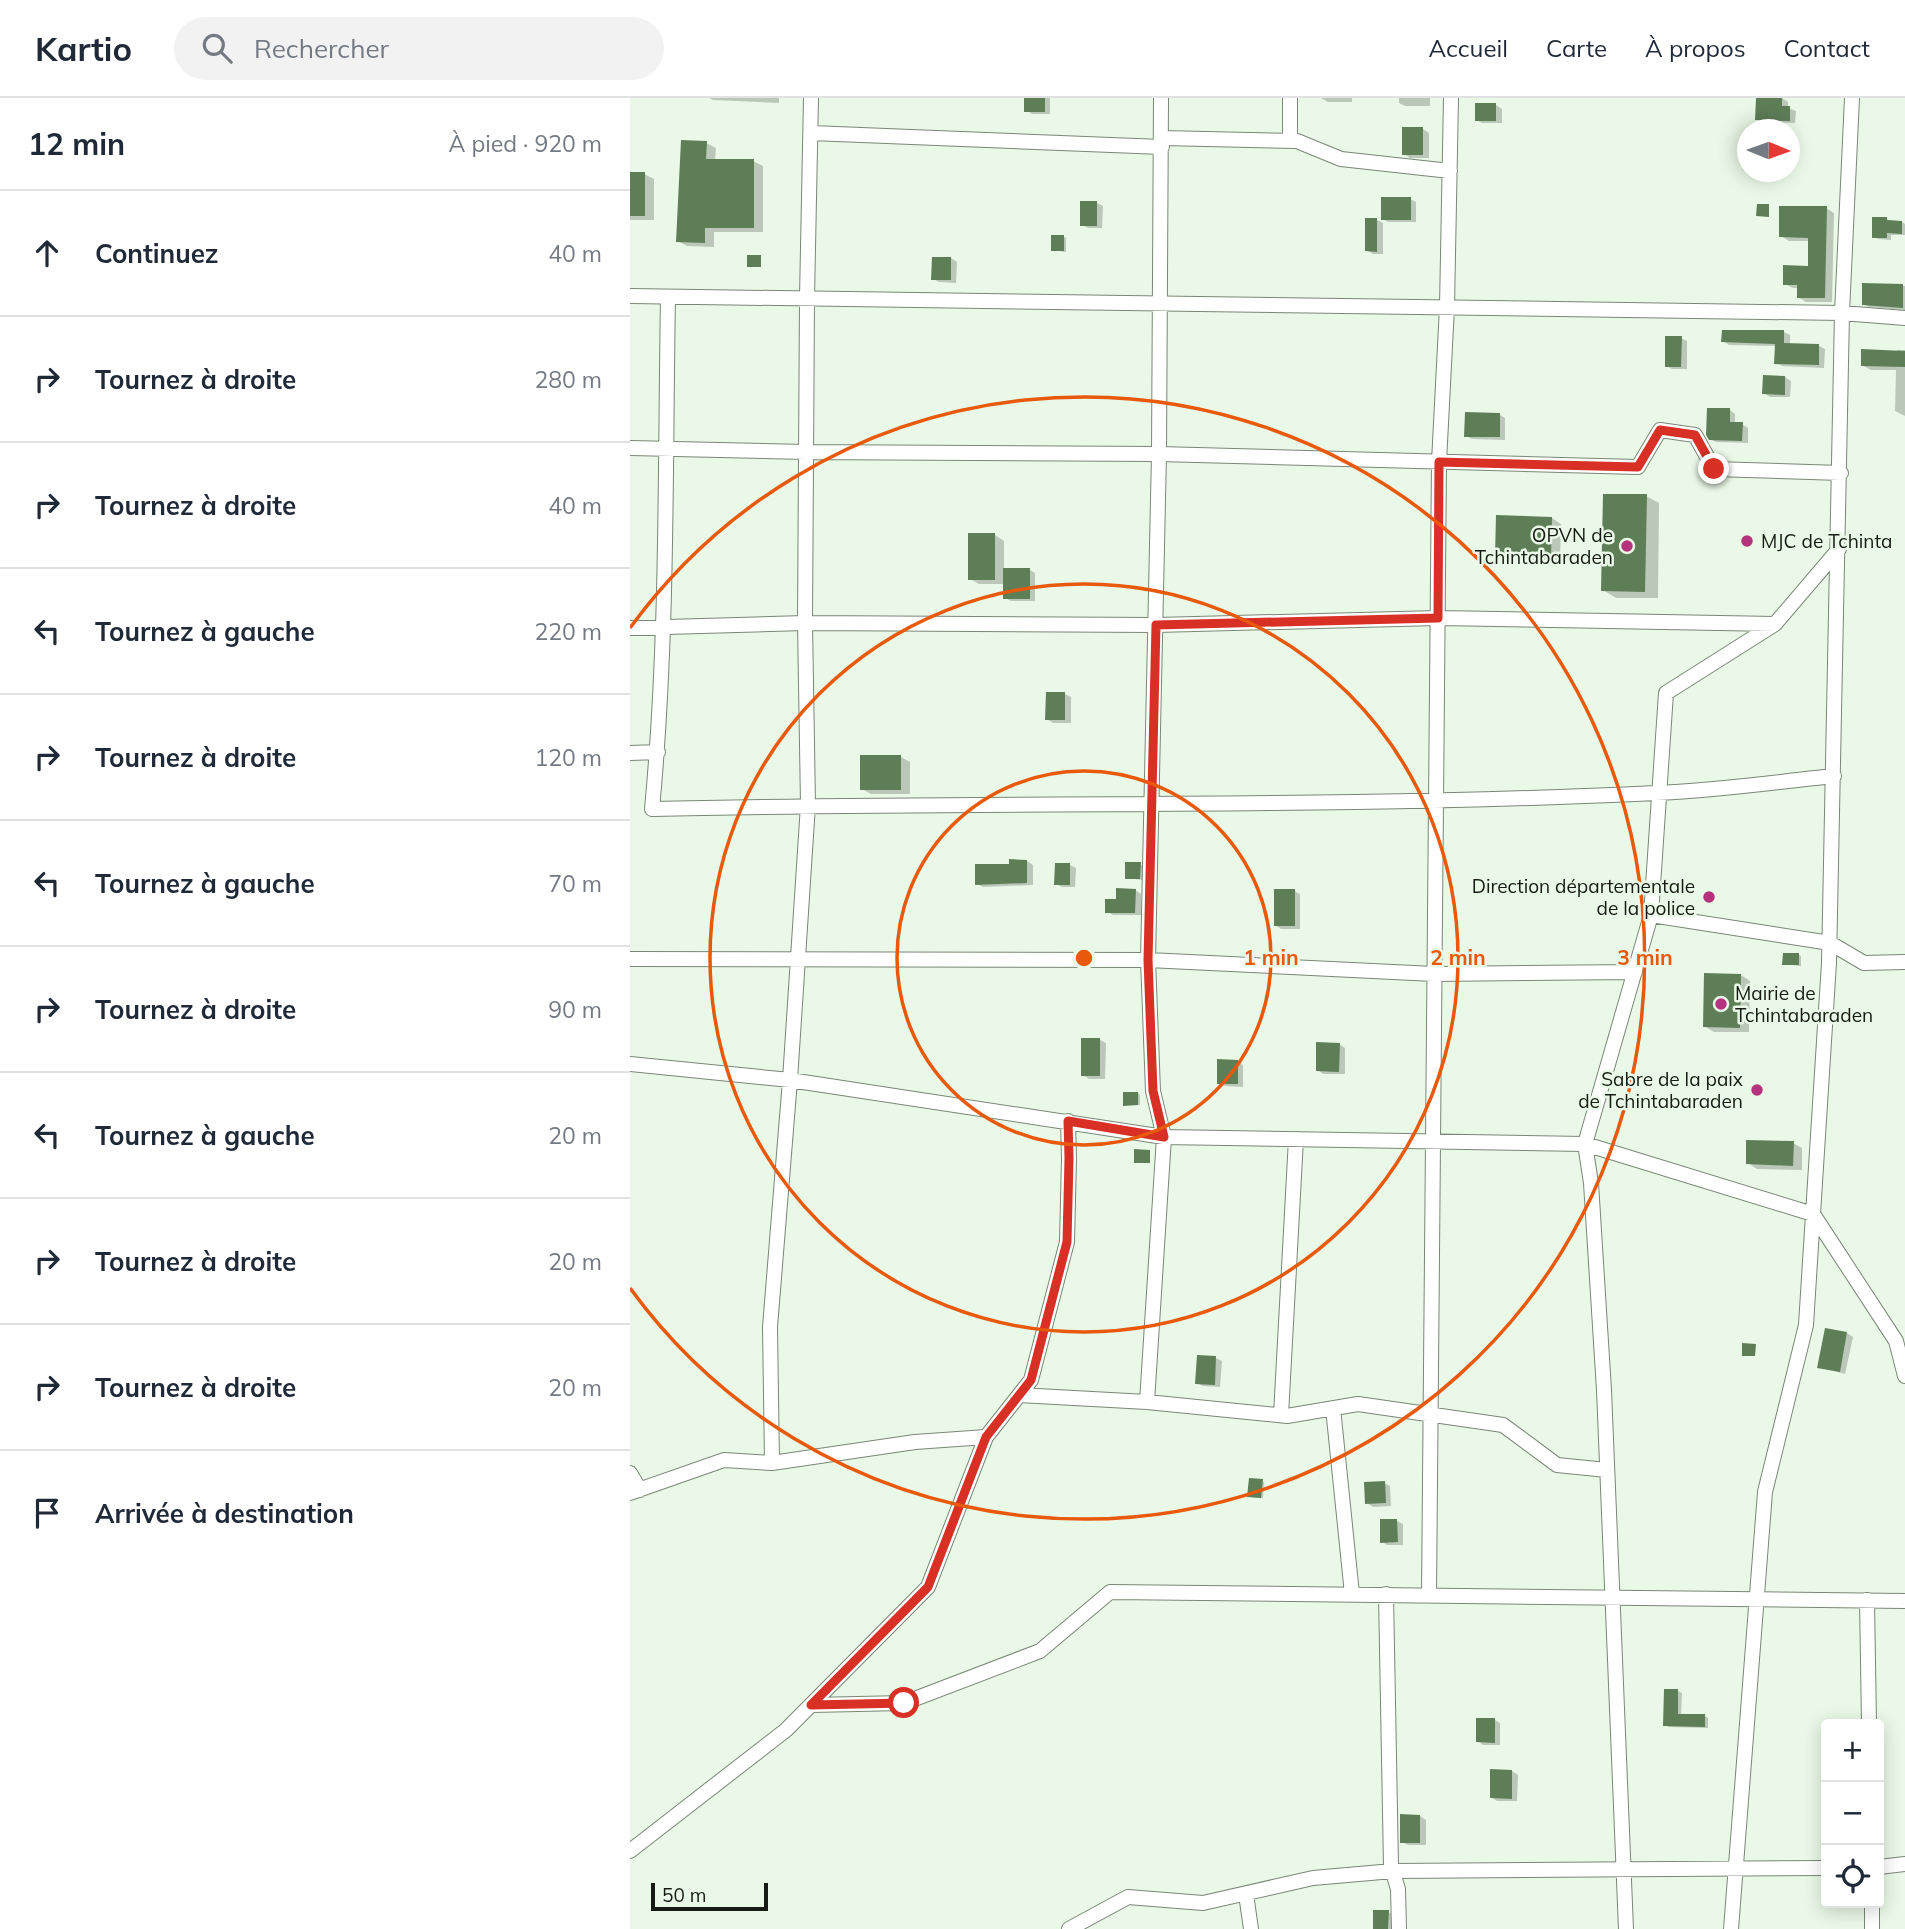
<!DOCTYPE html>
<html lang="fr">
<head>
<meta charset="utf-8">
<style>
	:root { --surface:#fff; --page:#f2f2f3; --text:#1f2937; --muted:#747a83; --line:#e0e1e3 }
	body { margin:0; font-family:Mulish,sans-serif; background:var(--page); color:var(--text) }
	.controls { position:absolute; right:21px; bottom:21px; display:grid; overflow:hidden; border-radius:7px; box-shadow:0 4px 18px #0003 }
	.controls button { width:63px; height:63px; display:grid; place-items:center; padding:0; border:0; border-bottom:2px solid var(--line); background:var(--surface); color:var(--text); font:35px sans-serif }
	.compass { position:absolute; left:1107px; top:21px; width:63px; height:63px; border-radius:50%; background:var(--surface); box-shadow:0 4px 18px #0003; rotate:91deg }
	.scale { position:absolute; left:21px; bottom:18px; width:117px; box-sizing:border-box; padding-left:7px; border:4px solid #161b14; border-top:0; font-size:19px; line-height:24px; white-space:nowrap; color:#161b14; -webkit-text-stroke:5px #eaf9e7; paint-order:stroke }
	.stop { position:absolute; width:21px; height:21px; margin:-16px; border:5px solid #d93025; border-radius:50%; background:#fff }
	.stop.end { background:#d93025; border-color:#fff; box-shadow:0 2px 7px #0008 }
	.list { margin:0; padding:0; list-style:none }
	h2 { display:flex; justify-content:space-between; align-items:center; height:91px; margin:0; padding:0 28px; font-size:30px }
	h2 small { font-size:23px; font-weight:400; color:var(--muted) }
	.list li { display:grid; grid-template-columns:46px 1fr auto; gap:21px; align-items:center; box-sizing:border-box; height:126px; padding:0 28px; border-top:2px solid var(--line) }
	.list b { display:block; font-size:26px; white-space:nowrap }
	.list em { font-size:23px; font-style:normal; color:var(--muted) }
	.icon { flex:none; width:38px; height:38px; fill:none; stroke:currentColor; stroke-width:2; stroke-linecap:round; stroke-linejoin:round }
	.map { position:relative; flex:none; width:1275px; height:1831px; overflow:hidden }
	header { display:flex; align-items:center; gap:42px; box-sizing:border-box; height:98px; padding:0 35px; background:var(--surface); border-bottom:2px solid var(--line) }
	header strong { font-size:33px }
	nav { display:flex; gap:38px; margin-inline-start:auto; font-size:24px }
	.search { width:490px; height:63px; background:var(--page); display:flex; align-items:center; gap:18px; box-sizing:border-box; padding:0 24px; border-radius:38px; color:var(--muted); font-size:26px }
	main { display:flex }
	aside { flex:1; background:var(--surface) }
	.map>svg:first-child { display:block }
</style>
</head>
<body>
<header>
<strong>Kartio</strong>
<div class="search"><svg class="icon" aria-label="search" viewBox="0 0 24 24"><circle cx="10" cy="10" r="6"/><path d="M15 15l6 6"/></svg>Rechercher</div>
<nav><a>Accueil</a><a>Carte</a><a>À propos</a><a>Contact</a></nav>
</header>
<main>
<aside>
<h2>12 min<small>À pied · 920 m</small></h2>
<ul class="list">
<li><svg class="icon" aria-label="ahead" viewBox="0 0 24 24"><path d="M12 20V5M6 11l6-6 6 6"/></svg><div><b>Continuez</b></div><em>40 m</em></li>
<li><svg class="icon" aria-label="right" viewBox="0 0 24 24"><path d="M7 20v-9h11M14 6l5 5-5 5"/></svg><div><b>Tournez à droite</b></div><em>280 m</em></li>
<li><svg class="icon" aria-label="right" viewBox="0 0 24 24"><path d="M7 20v-9h11M14 6l5 5-5 5"/></svg><div><b>Tournez à droite</b></div><em>40 m</em></li>
<li><svg class="icon" aria-label="left" viewBox="0 0 24 24"><path d="M17 20v-9H6M10 6l-5 5 5 5"/></svg><div><b>Tournez à gauche</b></div><em>220 m</em></li>
<li><svg class="icon" aria-label="right" viewBox="0 0 24 24"><path d="M7 20v-9h11M14 6l5 5-5 5"/></svg><div><b>Tournez à droite</b></div><em>120 m</em></li>
<li><svg class="icon" aria-label="left" viewBox="0 0 24 24"><path d="M17 20v-9H6M10 6l-5 5 5 5"/></svg><div><b>Tournez à gauche</b></div><em>70 m</em></li>
<li><svg class="icon" aria-label="right" viewBox="0 0 24 24"><path d="M7 20v-9h11M14 6l5 5-5 5"/></svg><div><b>Tournez à droite</b></div><em>90 m</em></li>
<li><svg class="icon" aria-label="left" viewBox="0 0 24 24"><path d="M17 20v-9H6M10 6l-5 5 5 5"/></svg><div><b>Tournez à gauche</b></div><em>20 m</em></li>
<li><svg class="icon" aria-label="right" viewBox="0 0 24 24"><path d="M7 20v-9h11M14 6l5 5-5 5"/></svg><div><b>Tournez à droite</b></div><em>20 m</em></li>
<li><svg class="icon" aria-label="right" viewBox="0 0 24 24"><path d="M7 20v-9h11M14 6l5 5-5 5"/></svg><div><b>Tournez à droite</b></div><em>20 m</em></li>
<li><svg class="icon" aria-label="arrive" viewBox="0 0 24 24"><path d="M6 21V4h12l-3 4 3 4H6"/></svg><div><b>Arrivée à destination</b></div></li>
</ul>
</aside>
<div class="map">
<svg width="1275" height="1831" viewBox="0 0 1275 1831">
	<rect width="100%" height="100%" fill="#eaf9e7"/>
	<path fill="#0003" d="M 79,0 L 149,0 L 149,5 L 83,2 Z
		M 396,0 L 420,0 L 420,16 L 402,16 L 396,12 Z
		M 691,0 L 722,0 L 722,4 L 698,4 Z
		M 769,0 L 800,0 L 800,8 L 775,8 L 769,5 Z
		M 1128,0 L 1152,0 L 1158,4 L 1158,10 L 1166,13 L 1165,25 L 1133,24 L 1127,21 Z
		M 866,7 L 872,11 L 872,25 L 852,25 L 846,22 Z
		M 793,31 L 799,35 L 799,60 L 780,60 L 774,56 Z
		M 76,45 L 86,50 L 85,63 L 123,63 L 133,68 L 133,134 L 84,134 L 84,149 L 57,148 L 48,143 Z
		M 0,76 L 14,76 L 24,81 L 24,122 L 0,122 Z
		M 780,101 L 786,104 L 786,124 L 758,124 L 753,121 Z
		M 467,105 L 473,108 L 472,130 L 458,130 L 452,127 Z
		M 1196,110 L 1204,115 L 1202,204 L 1176,204 L 1168,199 L 1169,190 L 1163,190 L 1155,186 L 1179,170 L 1180,143 L 1159,143 L 1151,138 Z
		M 1244,120 L 1272,124 L 1275,126 L 1275,137 L 1261,137 L 1261,142 L 1248,141 L 1243,139 Z
		M 737,122 L 747,122 L 753,125 L 753,156 L 743,156 L 737,152 Z
		M 434,139 L 436,140 L 436,154 L 423,152 Z
		M 321,160 L 327,164 L 326,185 L 309,184 L 303,181 Z
		M 1234,187 L 1275,188 L 1275,212 L 1239,209 L 1234,206 Z
		M 1154,234 L 1160,237 L 1160,247 L 1189,248 L 1195,251 L 1194,270 L 1152,268 L 1146,265 L 1146,248 L 1099,247 L 1093,243 Z
		M 1051,240 L 1057,243 L 1057,271 L 1042,271 L 1036,268 Z
		M 1267,252 L 1275,252 L 1275,318 L 1265,313 L 1266,272 L 1241,272 L 1232,267 L 1267,254 Z
		M 1155,279 L 1161,283 L 1160,299 L 1140,299 L 1134,295 Z
		M 1100,312 L 1105,316 L 1105,326 L 1112,326 L 1118,330 L 1118,345 L 1086,344 L 1080,341 Z
		M 870,317 L 875,320 L 875,342 L 842,341 L 836,338 Z
		M 1016,398 L 1029,405 L 1028,500 L 986,500 L 973,492 Z
		M 922,420 L 931,426 L 930,463 L 876,462 L 866,457 Z
		M 365,437 L 374,443 L 374,472 L 400,472 L 405,475 L 405,503 L 381,503 L 375,500 L 375,486 L 349,486 L 340,481 Z
		M 435,596 L 441,599 L 441,625 L 423,625 L 417,621 Z
		M 271,659 L 280,664 L 280,696 L 241,696 L 232,691 Z
		M 397,763 L 403,767 L 403,787 L 353,789 L 347,786 L 380,768 Z
		M 510,766 L 512,767 L 512,782 L 497,780 Z
		M 440,767 L 446,770 L 445,789 L 432,789 L 426,786 Z
		M 505,792 L 511,796 L 511,817 L 483,817 L 477,814 L 488,803 Z
		M 664,793 L 670,796 L 670,831 L 651,831 L 645,827 Z
		M 1169,857 L 1171,858 L 1171,868 L 1154,866 Z
		M 1111,877 L 1120,883 L 1119,934 L 1084,934 L 1074,928 Z
		M 470,942 L 476,945 L 475,981 L 459,981 L 453,977 Z
		M 709,946 L 715,950 L 715,976 L 693,976 L 688,972 Z
		M 607,963 L 613,967 L 613,989 L 595,988 L 589,985 Z
		M 508,995 L 510,997 L 510,1007 L 495,1007 Z
		M 1163,1045 L 1172,1050 L 1172,1072 L 1127,1071 L 1118,1065 Z
		M 1217,1235 L 1223,1239 L 1215,1276 L 1189,1269 Z
		M 586,1260 L 592,1263 L 590,1289 L 573,1288 L 567,1285 Z
		M 632,1383 L 634,1384 L 633,1400 L 621,1399 Z
		M 754,1385 L 760,1388 L 761,1408 L 743,1409 L 737,1405 Z
		M 767,1423 L 773,1426 L 773,1447 L 757,1447 L 751,1443 Z
		M 1048,1593 L 1052,1595 L 1051,1617 L 1074,1617 L 1078,1620 L 1078,1630 L 1039,1629 L 1035,1627 Z
		M 865,1622 L 870,1625 L 870,1647 L 853,1647 L 848,1643 Z
		M 882,1673 L 888,1677 L 887,1703 L 867,1703 L 861,1699 Z
		M 771,1718 L 790,1718 L 796,1722 L 796,1747 L 778,1747 L 772,1744 Z
		M 758,1814 L 764,1817 L 764,1831 L 745,1831 Z"/>
	<path fill="#5e7e58" d="M 394,0 L 415,0 L 415,14 L 394,14 Z
		M 1126,0 L 1152,0 L 1152,8 L 1160,8 L 1160,23 L 1125,22 Z
		M 845,5 L 866,5 L 866,23 L 845,23 Z
		M 772,29 L 793,29 L 793,57 L 772,57 Z
		M 51,42 L 77,43 L 76,61 L 124,61 L 124,130 L 75,130 L 75,145 L 46,144 Z
		M 0,74 L 15,74 L 15,118 L 0,118 Z
		M 751,99 L 781,99 L 781,122 L 751,122 Z
		M 450,103 L 467,103 L 467,128 L 450,128 Z
		M 1127,106 L 1139,106 L 1139,119 L 1126,118 Z
		M 1149,108 L 1197,108 L 1195,200 L 1167,200 L 1167,187 L 1153,187 L 1153,167 L 1178,168 L 1178,140 L 1149,139 Z
		M 1242,119 L 1257,119 L 1257,122 L 1272,123 L 1272,136 L 1257,135 L 1257,140 L 1242,140 Z
		M 735,120 L 747,120 L 747,154 L 735,153 Z
		M 421,137 L 434,137 L 434,153 L 421,153 Z
		M 117,157 L 131,157 L 131,169 L 117,169 Z
		M 302,159 L 321,159 L 321,182 L 301,182 Z
		M 1232,185 L 1273,186 L 1273,210 L 1232,207 Z
		M 1092,232 L 1154,232 L 1154,245 L 1189,246 L 1189,267 L 1144,266 L 1145,246 L 1091,244 Z
		M 1035,238 L 1052,238 L 1051,269 L 1035,269 Z
		M 1231,251 L 1275,253 L 1275,269 L 1231,268 Z
		M 1133,277 L 1155,278 L 1155,297 L 1132,296 Z
		M 1077,310 L 1100,310 L 1100,324 L 1113,324 L 1112,343 L 1079,342 L 1076,337 Z
		M 835,314 L 870,315 L 870,339 L 834,339 Z
		M 973,396 L 1017,396 L 1015,494 L 971,493 Z
		M 866,417 L 922,419 L 921,459 L 865,458 Z
		M 338,435 L 365,435 L 365,482 L 338,482 Z
		M 373,470 L 400,470 L 400,501 L 373,501 Z
		M 416,594 L 435,594 L 435,622 L 415,622 Z
		M 230,657 L 271,657 L 271,692 L 230,692 Z
		M 379,761 L 397,762 L 397,785 L 345,787 L 345,766 L 379,766 Z
		M 495,764 L 511,764 L 510,781 L 495,781 Z
		M 425,765 L 440,765 L 440,787 L 424,787 Z
		M 486,790 L 506,791 L 505,815 L 475,815 L 475,801 L 486,801 Z
		M 644,791 L 665,791 L 665,828 L 644,828 Z
		M 1153,855 L 1169,855 L 1169,867 L 1152,867 Z
		M 1074,875 L 1111,876 L 1110,930 L 1073,929 Z
		M 451,940 L 470,940 L 470,978 L 451,978 Z
		M 686,944 L 710,945 L 709,974 L 686,973 Z
		M 587,961 L 608,962 L 608,986 L 587,986 Z
		M 493,994 L 508,994 L 508,1007 L 493,1008 Z
		M 1116,1042 L 1164,1043 L 1163,1068 L 1116,1066 Z
		M 504,1051 L 520,1052 L 520,1065 L 504,1065 Z
		M 1195,1230 L 1217,1234 L 1210,1274 L 1187,1270 Z
		M 1112,1245 L 1126,1246 L 1125,1258 L 1112,1258 Z
		M 567,1257 L 586,1258 L 585,1287 L 565,1286 Z
		M 619,1380 L 633,1381 L 631,1400 L 617,1399 Z
		M 755,1383 L 756,1405 L 735,1406 L 734,1384 Z
		M 750,1421 L 767,1421 L 768,1444 L 750,1445 Z
		M 1034,1591 L 1048,1591 L 1048,1616 L 1075,1616 L 1075,1629 L 1033,1628 Z
		M 846,1620 L 865,1620 L 865,1645 L 846,1644 Z
		M 860,1671 L 882,1672 L 882,1701 L 860,1700 Z
		M 770,1716 L 790,1717 L 790,1745 L 770,1745 Z
		M 743,1812 L 759,1812 L 758,1831 L 743,1831 Z"/>
	<g fill="none" stroke-linecap="round" stroke-linejoin="round">
		<g stroke="#798776" stroke-width="16">
			<path id="street" d="M 181,35 L 532,49
				M 532,40 L 667,43 L 711,61 L 820,73
				M 660,42 L 660,0
				M 0,198 L 1212,215 L 1275,220
				M 38,199 C 35,369 38,541 22,711 C 357,703 692,711 1026,695 C 1085,693 1145,684 1204,678
				M 0,350 L 177,354 L 529,356 L 1008,369 L 1030,332 L 1065,337 L 1084,371 L 1211,375
				M 0,530 L 175,525 L 526,527 L 808,520 L 1145,526
				M 0,655 L 28,654
				M 1021,817 L 1200,845 L 1234,865 L 1275,864
				M 0,861 L 518,862 L 804,876 L 1005,874
				M 0,966 L 160,982 L 534,1039 L 955,1046 L 1183,1116 L 1266,1243 L 1275,1278
				M 389,1297 L 517,1304 L 657,1318 L 728,1306 L 873,1327 L 927,1367 L 977,1372
				M 517,1304 L 534,1039 L 523,993 L 518,862 L 529,356 L 531,0
				M 703,1310 L 722,1496
				M 651,1317 L 666,1041
				M 142,1365 L 140,1229 L 160,982 L 178,707 L 175,525 L 177,200 L 181,0
				M 0,1375 L 10,1392
				M 0,1395 L 94,1362 L 142,1365 L 285,1344 L 356,1339
				M 756,1496 L 761,1768 L 768,1791 L 769,1831
				M 799,1497 L 809,364 L 817,209 L 821,0
				M 1237,1502 L 1239,1626
				M 181,1607 L 274,1605 L 410,1553 L 480,1494 L 1275,1503
				M 0,1753 L 156,1632 L 298,1489 L 356,1339 L 401,1282 L 437,1144 L 439,1060 L 438,1023
				M 1249,1769 L 1275,1766
				M 616,1796 L 621,1831
				M 1242,1805 L 1242,1831
				M 439,1831 L 498,1799 L 573,1805 L 683,1780 L 763,1773 L 1196,1770
				M 996,1831 L 974,1292 L 961,1085 L 955,1046 L 1021,817 L 1036,595 L 1145,526 L 1209,451
				M 1101,1831 L 1135,1394 L 1176,1227 L 1183,1116 L 1199,865 L 1212,215 L 1222,0"/>
		</g>
		<use href="#street" stroke="#fff" stroke-width="14"/>
	</g>
	<g fill="none" stroke-linecap="round" stroke-linejoin="round">
		<path stroke="#d93025" stroke-width="9" d="M 274,1605 L 181,1607 L 298,1489 L 356,1339 L 401,1282 L 437,1144 L 439,1060 L 438,1023 L 534,1039 L 523,993 L 518,862 L 526,527 L 808,520 L 809,364 L 1008,369 L 1030,332 L 1065,337 L 1084,371"/>
	</g>
	<g fill="none" stroke="#e8590c" stroke-width="3.5">
		<circle cx="454" cy="860" r="187"/>
		<circle cx="454" cy="860" r="374"/>
		<path d="M0 530A561 561 0 1 1 0 1190"/>
	</g>
	<g fill="#b5337c" stroke="#eaf9e7" stroke-width="2.5">
		<circle cx="1117" cy="443" r="7"/>
		<circle cx="997" cy="448" r="7"/>
		<circle cx="1079" cy="799" r="7"/>
		<circle cx="1091" cy="906" r="7"/>
		<circle cx="1127" cy="992" r="7"/>
	</g>
	<g text-anchor="middle" dominant-baseline="central" stroke-width="5" stroke-linejoin="round" paint-order="stroke">
		<g font-size="19" fill="#161b14" stroke="#eaf9e7" text-anchor="end">
			<text x="983" y="437">OPVN de<tspan x="983" dy="22">Tchintabaraden</tspan></text>
			<text x="1131" y="443" text-anchor="start">MJC de Tchinta</text>
			<text x="1065" y="788">Direction départementale<tspan x="1065" dy="22">de la police</tspan></text>
			<text x="1105" y="895" text-anchor="start">Mairie de<tspan x="1105" dy="22">Tchintabaraden</tspan></text>
			<text x="1113" y="981">Sabre de la paix<tspan x="1113" dy="22">de Tchintabaraden</tspan></text>
		</g>
	</g>
	<circle cx="454" cy="860" r="10" fill="#e8590c" stroke="#eaf9e7" stroke-width="3.5"/>
	<g font-size="21" text-anchor="middle" font-weight="bold" fill="#e8590c" stroke="#eaf9e7" stroke-width="5" stroke-linejoin="round" paint-order="stroke">
		<text x="641" y="867">1 min</text>
		<text x="828" y="867">2 min</text>
		<text x="1015" y="867">3 min</text>
	</g>
</svg>
<div class="controls">
<button>+</button>
<button>−</button>
<button><svg class="icon" aria-label="locate" viewBox="0 0 24 24"><circle cx="12" cy="12" r="6"/><path d="M12 2v4M12 18v4M2 12h4M18 12h4"/></svg></button>
</div>
<svg class="compass" viewBox="-18 -18 36 36"><path d="M0-13l5 13h-10z" fill="#e53935"/><path d="M0 13l5-13h-10z" fill="#747a83"/></svg>
<div class="scale">50 m</div>
<div class="stop" style="left:274px;top:1605px"></div>
<div class="stop end" style="left:1084px;top:371px"></div>
</div>
</main>
</body>
</html>
